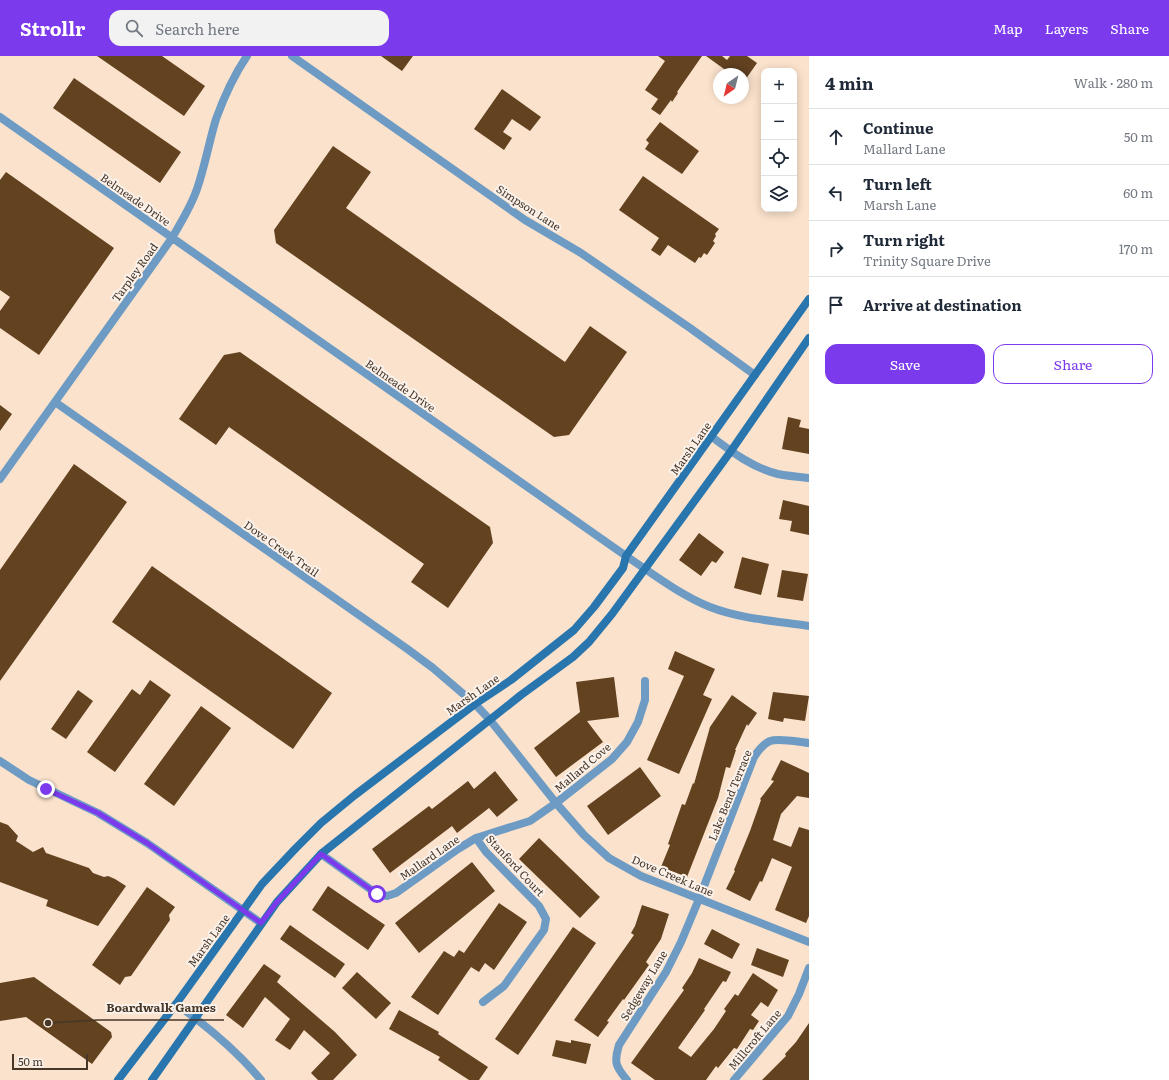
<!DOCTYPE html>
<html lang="en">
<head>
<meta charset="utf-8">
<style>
	:root { --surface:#fff; --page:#f2f2f3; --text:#1f2937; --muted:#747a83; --line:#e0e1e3; --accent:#7c3aed }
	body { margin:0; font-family:Literata,serif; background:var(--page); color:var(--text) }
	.controls { position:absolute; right:12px; top:12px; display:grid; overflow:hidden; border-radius:8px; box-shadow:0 2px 10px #0003 }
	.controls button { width:36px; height:36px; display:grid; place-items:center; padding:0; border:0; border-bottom:1px solid var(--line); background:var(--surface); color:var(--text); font:20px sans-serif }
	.compass { position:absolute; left:713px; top:12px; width:36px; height:36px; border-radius:50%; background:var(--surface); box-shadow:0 2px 10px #0003; rotate:215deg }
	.scale { position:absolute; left:12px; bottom:10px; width:76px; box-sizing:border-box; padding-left:4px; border:2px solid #463728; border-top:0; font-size:11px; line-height:14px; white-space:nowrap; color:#463728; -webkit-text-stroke:3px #fbf2eb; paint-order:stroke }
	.stop { position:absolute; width:12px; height:12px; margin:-9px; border:3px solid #7c3aed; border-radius:50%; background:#fff }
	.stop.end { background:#7c3aed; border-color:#fff; box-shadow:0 1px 4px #0008 }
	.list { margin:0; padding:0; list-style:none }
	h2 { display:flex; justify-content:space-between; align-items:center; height:52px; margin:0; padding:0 16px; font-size:17px }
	h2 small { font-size:13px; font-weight:400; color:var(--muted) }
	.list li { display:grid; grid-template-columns:26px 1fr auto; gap:12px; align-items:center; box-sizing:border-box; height:56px; padding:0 16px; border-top:1px solid var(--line) }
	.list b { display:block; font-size:15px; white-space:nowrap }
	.list p { margin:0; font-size:13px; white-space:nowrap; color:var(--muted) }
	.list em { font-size:13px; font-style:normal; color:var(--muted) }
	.actions { display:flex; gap:8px; padding:12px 16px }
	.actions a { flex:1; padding:9px 0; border:1px solid var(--accent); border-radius:12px; text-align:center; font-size:14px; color:var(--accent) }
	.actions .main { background:var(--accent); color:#fff }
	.icon { flex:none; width:22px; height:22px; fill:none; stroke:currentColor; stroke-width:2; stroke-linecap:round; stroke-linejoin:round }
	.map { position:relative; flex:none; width:809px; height:1024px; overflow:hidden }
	header { display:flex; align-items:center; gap:24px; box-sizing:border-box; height:56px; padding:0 20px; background:var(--accent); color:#fff }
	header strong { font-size:19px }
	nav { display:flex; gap:22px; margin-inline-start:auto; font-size:14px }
	.search { width:280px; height:36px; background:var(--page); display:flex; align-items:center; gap:10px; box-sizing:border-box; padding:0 14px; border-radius:12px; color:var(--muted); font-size:15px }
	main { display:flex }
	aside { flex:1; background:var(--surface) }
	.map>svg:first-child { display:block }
</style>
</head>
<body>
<header>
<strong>Strollr</strong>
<div class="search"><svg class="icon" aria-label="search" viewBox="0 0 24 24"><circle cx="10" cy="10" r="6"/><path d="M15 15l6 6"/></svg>Search here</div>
<nav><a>Map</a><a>Layers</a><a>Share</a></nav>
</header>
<main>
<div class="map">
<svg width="809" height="1024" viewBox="0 0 809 1024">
	<rect width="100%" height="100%" fill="#fae2cc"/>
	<path fill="#634220" d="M 97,0 L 162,0 L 205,30 L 184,60 Z
		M 381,0 L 413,0 L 402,15 Z
		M 658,0 L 702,0 L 677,36 L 678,37 L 672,46 L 671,44 L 660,59 L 651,53 L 658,43 L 645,34 L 665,5 Z
		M 706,0 L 722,0 L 727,4 L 730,0 L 747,0 L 757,7 L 743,27 L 743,18 L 731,18 Z
		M 74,22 L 181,96 L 160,127 L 53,52 Z
		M 502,33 L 541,61 L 530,75 L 512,63 L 503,76 L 512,82 L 504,94 L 474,73 Z
		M 660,66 L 699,95 L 682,118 L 645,93 L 649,87 L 646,84 Z
		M 333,90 L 371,116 L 346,152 L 565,306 L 590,270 L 627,296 L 569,379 L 554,381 L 276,187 L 274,174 Z
		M 6,116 L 114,192 L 39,299 L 0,272 L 0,255 L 10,241 L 0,234 L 0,124 Z
		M 643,120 L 719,173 L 715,178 L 716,180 L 713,185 L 715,187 L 707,199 L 704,197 L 701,202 L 699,201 L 695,207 L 668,189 L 660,200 L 651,194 L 659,182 L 619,154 Z
		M 240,296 L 490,471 L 493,487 L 448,552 L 411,526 L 424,508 L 229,371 L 216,389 L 179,363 L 224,299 Z
		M 0,349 L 12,358 L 0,375 Z
		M 788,361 L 801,364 L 799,371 L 809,373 L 809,398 L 782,393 Z
		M 74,408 L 127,446 L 0,625 L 0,514 Z
		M 783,444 L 809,450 L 809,479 L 790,475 L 792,465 L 779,463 Z
		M 699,477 L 724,496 L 716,507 L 712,505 L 701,520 L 679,504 Z
		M 742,501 L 769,508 L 761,539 L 734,532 Z
		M 152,510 L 332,637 L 293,693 L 112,566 Z
		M 782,514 L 808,518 L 803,545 L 777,541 Z
		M 675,595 L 715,613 L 703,639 L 712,643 L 679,718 L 647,704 L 684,620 L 668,613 Z
		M 614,621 L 619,661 L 587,665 L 603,686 L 556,721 L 534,692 L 580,656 L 576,626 Z
		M 150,624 L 171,639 L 115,716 L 87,696 L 132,633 L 140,639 Z
		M 78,634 L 93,645 L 66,683 L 51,673 Z
		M 773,636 L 809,640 L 805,665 L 784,662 L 783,666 L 768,663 Z
		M 732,639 L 757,657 L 748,670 L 747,668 L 735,694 L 736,694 L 730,712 L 726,711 L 718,742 L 687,821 L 661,811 L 670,789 L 668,788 L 682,748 L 685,749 L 693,727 L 694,728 L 710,671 Z
		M 201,650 L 231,672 L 174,750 L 144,728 Z
		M 781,704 L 809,717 L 809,742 L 797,740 L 781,758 L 773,784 L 791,791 L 799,771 L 809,774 L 809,860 L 806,867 L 775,854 L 792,811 L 772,802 L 762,826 L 760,825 L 750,845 L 726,833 L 735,815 L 734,814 L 750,775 L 761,744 L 760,743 L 774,725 L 771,724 Z
		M 640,711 L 661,740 L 608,779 L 587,750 Z
		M 495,715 L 518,744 L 497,761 L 489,752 L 457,777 L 452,770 L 390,817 L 372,793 L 429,750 L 432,753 L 468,725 L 474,733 Z
		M 0,766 L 8,769 L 18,780 L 16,785 L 33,796 L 43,791 L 46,797 L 89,812 L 93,817 L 104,821 L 108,820 L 115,823 L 126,830 L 98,870 L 46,850 L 48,844 L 0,826 Z
		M 539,782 L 600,841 L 580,862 L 519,803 Z
		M 472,806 L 495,835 L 419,897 L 395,867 Z
		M 328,830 L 385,869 L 368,894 L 312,854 Z
		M 147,831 L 175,851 L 169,859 L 170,864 L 131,920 L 125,921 L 120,929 L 92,909 Z
		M 499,847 L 527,866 L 494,914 L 485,907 L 479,916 L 471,911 L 438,959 L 411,941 L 444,895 L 454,901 L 459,894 L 464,897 Z
		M 642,849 L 669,858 L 661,883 L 646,906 L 649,909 L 624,944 L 623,943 L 607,965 L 609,966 L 598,981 L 574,964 L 634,879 L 631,877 L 635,870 Z
		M 290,869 L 345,908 L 335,922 L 280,883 Z
		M 573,871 L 596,887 L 518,999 L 495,983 Z
		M 712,873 L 740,888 L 732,903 L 704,888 Z
		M 757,892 L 789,904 L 783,921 L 751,909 Z
		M 699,902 L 731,916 L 726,926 L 723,925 L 704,953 L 705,954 L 678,992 L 691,1001 L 714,973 L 726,955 L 724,953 L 735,938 L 738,940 L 753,917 L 778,934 L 768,951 L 761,946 L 751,959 L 759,965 L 753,974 L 750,973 L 737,993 L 734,992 L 718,1012 L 716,1010 L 706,1024 L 655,1024 L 631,1007 L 684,934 L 682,932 L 692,917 Z
		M 264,908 L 281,920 L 277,926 L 335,976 L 357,999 L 333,1024 L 318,1024 L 311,1017 L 330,997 L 304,974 L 290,994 L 275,984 L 290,963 L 265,941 L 243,972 L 226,959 Z
		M 357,916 L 391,947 L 376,963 L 342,932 Z
		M 34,921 L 111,976 L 112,981 L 92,1008 L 26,961 L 0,965 L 0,927 Z
		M 399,954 L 439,976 L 438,978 L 488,1011 L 479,1024 L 469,1024 L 438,1004 L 440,1001 L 389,973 Z
		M 809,967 L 809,1024 L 762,1024 L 786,1000 L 785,998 L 796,986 Z
		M 556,984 L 571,987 L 571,984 L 591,988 L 586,1008 L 552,1000 Z"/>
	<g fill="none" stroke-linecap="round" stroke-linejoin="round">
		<path stroke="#6e9bc3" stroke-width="8" d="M 292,0 L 525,164 L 581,197 L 690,272 L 755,319
			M 0,61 L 626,500 C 653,518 680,539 710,551 C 741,563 776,565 809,570
			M 55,346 L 406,592 L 433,612 L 475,648 L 490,664 L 556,747 L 584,779 L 609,802 L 641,820 L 809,886
			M 712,381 C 732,396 753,412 778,418 C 788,420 799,421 809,422
			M 0,423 L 172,182 C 181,166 191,151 197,133 C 205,110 209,86 216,63 C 224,41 234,19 247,0
			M 0,705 L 29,724 L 98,757 L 147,787 L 261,867
			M 476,782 L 486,796 L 539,850 L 546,863 L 544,874 L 504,930 L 483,946
			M 321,798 L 377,838 L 387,840 L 396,837 L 458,793 L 476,782 L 530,765 L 556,747 L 612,703 L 627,686 L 638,666 L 645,644 L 645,625
			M 176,948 C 207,970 237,995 261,1024
			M 627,1024 C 615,1010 614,1006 619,989 L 666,916 L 681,886 L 699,843 L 754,701 C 758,695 763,688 770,685 C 779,682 799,686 809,687
			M 734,1024 L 788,960 L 799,938 L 809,912"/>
		<path stroke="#2975ae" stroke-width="8" d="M 118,1024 L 176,948 L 262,828 L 296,792 L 321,767 L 355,739 L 475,648 L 511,624 L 574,574 L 594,551 L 623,512 L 626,500 L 809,243
			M 152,1024 L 277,846 L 321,798 L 521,639 L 573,601 L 589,586 L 612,558 L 731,395 L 809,282"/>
	</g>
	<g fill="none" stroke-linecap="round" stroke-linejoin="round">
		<path stroke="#7c3aed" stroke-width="5" d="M 46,733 L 98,757 L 147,787 L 261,867 L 277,846 L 321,798 L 377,838"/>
	</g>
	<g text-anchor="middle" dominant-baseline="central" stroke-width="4" stroke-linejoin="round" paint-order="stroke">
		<g font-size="11" fill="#463728" stroke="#fbf2eb">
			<text transform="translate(136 143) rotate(35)">Belmeade Drive</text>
			<text transform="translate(529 151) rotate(33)">Simpson Lane</text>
			<text transform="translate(134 216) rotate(-54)">Tarpley Road</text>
			<text transform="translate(401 329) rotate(35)">Belmeade Drive</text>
			<text transform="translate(690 392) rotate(-55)">Marsh Lane</text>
			<text transform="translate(282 492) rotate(35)">Dove Creek Trail</text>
			<text transform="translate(472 638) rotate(-35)">Marsh Lane</text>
			<text transform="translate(582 711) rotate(-40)">Mallard Cove</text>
			<text transform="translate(729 739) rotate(-68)">Lake Bend Terrace</text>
			<text transform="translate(429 801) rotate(-35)">Mallard Lane</text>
			<text transform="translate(516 809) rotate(47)">Stanford Court</text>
			<text transform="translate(673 819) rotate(23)">Dove Creek Lane</text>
			<text transform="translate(208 884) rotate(-54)">Marsh Lane</text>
			<text transform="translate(643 929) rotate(-59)">Sedgeway Lane</text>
			<text transform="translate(754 983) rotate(-50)">Millcroft Lane</text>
		</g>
	</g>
	<path fill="none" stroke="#463728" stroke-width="1.5" d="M48 967L98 964H224"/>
	<circle fill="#463728" stroke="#fbf2eb" stroke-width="1.5" cx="48" cy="967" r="4"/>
	<g font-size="12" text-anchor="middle" font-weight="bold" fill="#463728" stroke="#fbf2eb" stroke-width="4" stroke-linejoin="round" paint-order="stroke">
		<text x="161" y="956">Boardwalk Games</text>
	</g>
</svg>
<div class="controls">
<button>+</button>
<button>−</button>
<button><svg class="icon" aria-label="locate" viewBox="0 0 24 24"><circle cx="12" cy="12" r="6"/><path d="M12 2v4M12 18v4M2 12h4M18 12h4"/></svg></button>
<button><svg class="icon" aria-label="layers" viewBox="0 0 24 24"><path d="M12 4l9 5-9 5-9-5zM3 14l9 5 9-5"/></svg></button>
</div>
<svg class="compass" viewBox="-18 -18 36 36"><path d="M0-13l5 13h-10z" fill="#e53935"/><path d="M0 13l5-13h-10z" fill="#747a83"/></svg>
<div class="scale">50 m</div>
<div class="stop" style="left:377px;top:838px"></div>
<div class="stop end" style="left:46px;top:733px"></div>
</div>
<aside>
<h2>4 min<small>Walk · 280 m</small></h2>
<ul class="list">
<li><svg class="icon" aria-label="ahead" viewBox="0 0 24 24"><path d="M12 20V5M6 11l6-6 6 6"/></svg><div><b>Continue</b><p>Mallard Lane</p></div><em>50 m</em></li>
<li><svg class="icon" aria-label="left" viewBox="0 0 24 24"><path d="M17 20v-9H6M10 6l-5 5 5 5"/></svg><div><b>Turn left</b><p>Marsh Lane</p></div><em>60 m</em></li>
<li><svg class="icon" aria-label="right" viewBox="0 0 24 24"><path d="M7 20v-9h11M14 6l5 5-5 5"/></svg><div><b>Turn right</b><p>Trinity Square Drive</p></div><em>170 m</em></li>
<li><svg class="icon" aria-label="arrive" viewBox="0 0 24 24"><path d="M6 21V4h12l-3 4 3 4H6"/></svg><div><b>Arrive at destination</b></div></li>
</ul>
<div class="actions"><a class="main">Save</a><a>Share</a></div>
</aside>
</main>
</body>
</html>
